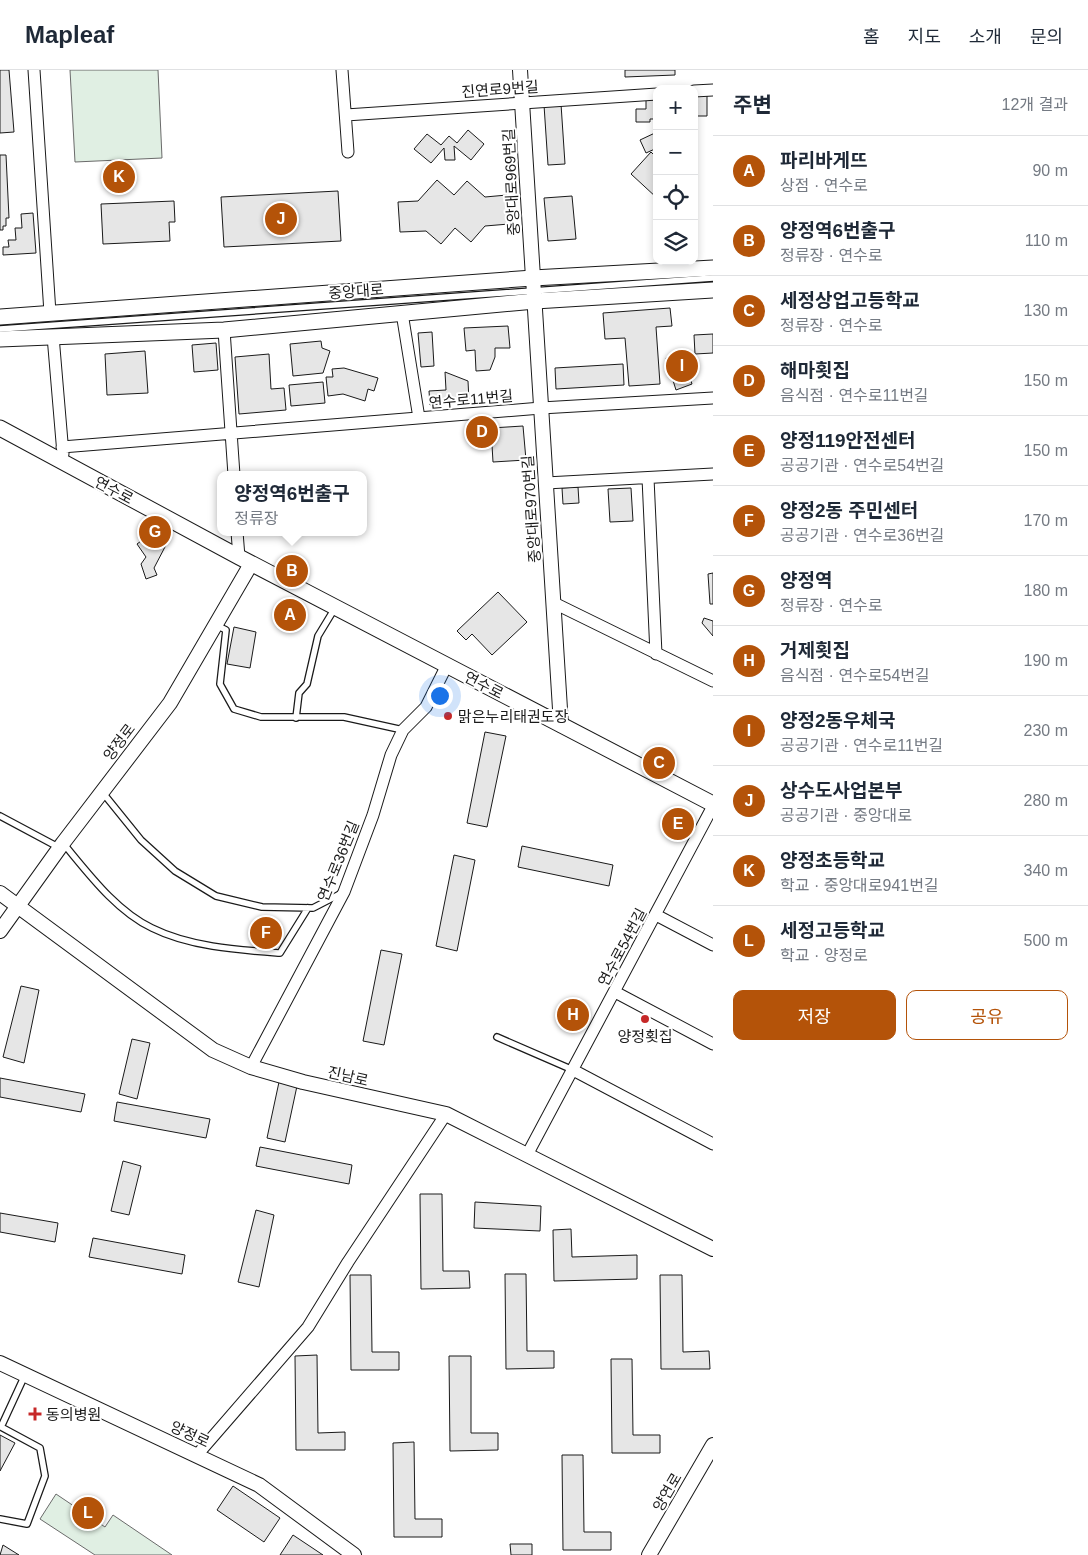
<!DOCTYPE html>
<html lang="ko">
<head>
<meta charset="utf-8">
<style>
	:root { --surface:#fff; --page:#f6f6f7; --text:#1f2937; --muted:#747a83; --line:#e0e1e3; --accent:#b45309 }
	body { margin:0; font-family:Helvetica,"Noto Sans KR",sans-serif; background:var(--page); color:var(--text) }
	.controls { position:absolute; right:15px; top:15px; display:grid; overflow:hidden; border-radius:10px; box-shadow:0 2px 8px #0003 }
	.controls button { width:45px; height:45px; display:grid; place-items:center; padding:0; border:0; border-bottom:1px solid var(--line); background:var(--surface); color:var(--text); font:25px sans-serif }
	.you { position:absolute; left:439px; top:625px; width:18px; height:18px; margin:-12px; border:4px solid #fff; border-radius:50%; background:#1a73e8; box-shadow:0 0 0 8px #1a73e833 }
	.badge { display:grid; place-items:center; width:32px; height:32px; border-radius:50%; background:var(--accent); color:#fff; font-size:16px; font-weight:700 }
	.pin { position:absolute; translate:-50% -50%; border:2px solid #fff; box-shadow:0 1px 5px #0006 }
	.popup { position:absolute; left:217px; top:401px; width:150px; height:65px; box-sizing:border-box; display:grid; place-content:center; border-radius:10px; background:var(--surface); filter:drop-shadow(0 1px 4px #0005); font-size:16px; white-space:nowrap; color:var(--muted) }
	.popup b { font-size:19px; color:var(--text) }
	.popup::after { content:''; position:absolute; left:50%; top:100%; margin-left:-10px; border:10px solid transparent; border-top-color:var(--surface) }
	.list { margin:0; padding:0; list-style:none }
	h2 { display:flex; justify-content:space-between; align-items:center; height:65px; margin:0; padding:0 20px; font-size:21px }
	h2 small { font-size:16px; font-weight:400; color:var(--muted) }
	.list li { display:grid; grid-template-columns:32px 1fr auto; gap:15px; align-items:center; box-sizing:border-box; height:70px; padding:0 20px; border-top:1px solid var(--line) }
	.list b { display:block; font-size:19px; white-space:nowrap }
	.list p { margin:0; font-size:16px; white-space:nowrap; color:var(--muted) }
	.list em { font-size:16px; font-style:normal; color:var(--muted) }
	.actions { display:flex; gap:10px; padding:15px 20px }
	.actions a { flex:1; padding:11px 0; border:1px solid var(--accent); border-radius:10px; text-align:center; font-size:18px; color:var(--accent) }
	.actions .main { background:var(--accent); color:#fff }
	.icon { flex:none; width:28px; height:28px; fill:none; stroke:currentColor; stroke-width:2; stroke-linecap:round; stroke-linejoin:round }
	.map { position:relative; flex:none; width:713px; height:1485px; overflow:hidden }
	header { display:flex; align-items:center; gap:30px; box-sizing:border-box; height:70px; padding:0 25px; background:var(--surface); border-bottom:1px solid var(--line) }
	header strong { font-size:24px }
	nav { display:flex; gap:28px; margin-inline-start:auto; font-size:18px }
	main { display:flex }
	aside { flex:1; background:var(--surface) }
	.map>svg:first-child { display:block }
</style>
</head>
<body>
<header>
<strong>Mapleaf</strong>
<nav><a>홈</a><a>지도</a><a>소개</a><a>문의</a></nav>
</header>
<main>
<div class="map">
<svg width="713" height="1485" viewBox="0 0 713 1485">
	<rect width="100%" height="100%" fill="#fff"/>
	<path fill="#e0efe3" stroke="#6a6a6a" d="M 70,0 L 158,0 L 162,88 L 75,92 Z
		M 56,1424 L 105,1457 L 113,1445 L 172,1485 L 95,1485 L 40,1449 Z"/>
	<path fill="#e6e6e6" stroke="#1a1a1a" d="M 0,0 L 9,0 L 14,62 L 0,63 Z
		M 625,0 L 675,0 L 675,5 L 625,7 Z
		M 694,25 L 707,25 L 707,46 L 694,46 Z
		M 646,28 L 657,28 L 657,49 L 650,49 L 650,52 L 636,52 L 636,39 L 646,39 Z
		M 561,34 L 565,94 L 548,95 L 544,35 Z
		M 468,60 L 484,74 L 471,90 L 454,76 L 455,90 L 445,90 L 444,78 L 431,93 L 414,79 L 427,64 L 441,75 L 449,66 L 457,73 Z
		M 657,62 L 657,78 L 646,83 L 640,70 Z
		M 651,82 L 657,88 L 657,128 L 631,104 Z
		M 0,85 L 6,85 L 9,148 L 6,148 L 6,156 L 3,156 L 3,160 L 0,160 Z
		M 437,110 L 454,125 L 467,111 L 485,127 L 507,125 L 509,154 L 485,156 L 471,172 L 455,158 L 441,174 L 426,161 L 400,162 L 398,132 L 418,131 Z
		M 338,121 L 341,171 L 224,177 L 221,127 Z
		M 572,126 L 576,169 L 548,171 L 544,128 Z
		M 174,131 L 175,152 L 169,152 L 170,171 L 103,174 L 101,134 Z
		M 33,143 L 36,183 L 3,185 L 3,177 L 9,177 L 8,170 L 16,170 L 15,158 L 22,158 L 21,144 Z
		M 670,238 L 672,256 L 656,257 L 660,314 L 629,316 L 625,268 L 605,269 L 603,243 Z
		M 508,256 L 510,278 L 495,278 L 495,287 L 490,300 L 476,301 L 475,280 L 466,281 L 464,258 Z
		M 432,262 L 434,296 L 421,297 L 418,263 Z
		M 713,264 L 713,283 L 695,284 L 694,265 Z
		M 321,271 L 322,278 L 330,281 L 323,303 L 293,306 L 290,274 Z
		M 216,273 L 218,300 L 194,302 L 192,275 Z
		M 145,281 L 148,323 L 107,325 L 105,284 Z
		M 681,282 L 692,314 L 676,320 L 666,288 Z
		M 269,284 L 271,319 L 284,318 L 286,340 L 239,344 L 235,287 Z
		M 623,294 L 624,315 L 556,319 L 555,298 Z
		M 344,298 L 378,308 L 374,321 L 368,319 L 365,331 L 343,324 L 328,326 L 326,307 L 333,307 L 332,299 Z
		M 445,302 L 468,311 L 469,331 L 430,335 L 429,321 L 446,320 Z
		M 323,312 L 325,333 L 291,336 L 289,315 Z
		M 523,356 L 526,390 L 493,392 L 491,358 Z
		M 578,417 L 579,433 L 563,434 L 562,418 Z
		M 631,418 L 633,451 L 610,452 L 608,419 Z
		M 148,466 L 166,475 L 154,498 L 157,505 L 146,509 L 141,494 L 146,487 L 137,474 Z
		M 713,503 L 713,534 L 710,534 L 708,504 Z
		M 498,522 L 527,552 L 492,585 L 472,564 L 466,570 L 457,561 Z
		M 704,548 L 713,551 L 713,566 L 702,553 Z
		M 234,557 L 256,562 L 250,598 L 227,594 Z
		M 485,662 L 506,666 L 487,757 L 467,753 Z
		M 522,776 L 613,795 L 609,816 L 518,797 Z
		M 454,785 L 475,790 L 457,881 L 436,876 Z
		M 381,880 L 402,884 L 384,975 L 363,971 Z
		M 21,916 L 39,920 L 24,993 L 3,987 Z
		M 132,969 L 150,973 L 137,1029 L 119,1024 Z
		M 0,1008 L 85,1024 L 81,1042 L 0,1027 Z
		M 279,1012 L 297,1016 L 285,1072 L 267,1068 Z
		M 117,1032 L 210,1049 L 206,1068 L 114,1051 Z
		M 260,1077 L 352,1095 L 349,1114 L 256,1096 Z
		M 123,1091 L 141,1096 L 129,1145 L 111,1141 Z
		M 420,1124 L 442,1124 L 443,1201 L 469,1201 L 470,1218 L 421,1219 Z
		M 475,1132 L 541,1136 L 540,1161 L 474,1158 Z
		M 256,1140 L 274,1145 L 259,1217 L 238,1212 Z
		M 0,1143 L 58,1153 L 55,1172 L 0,1162 Z
		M 571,1159 L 572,1187 L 637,1185 L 637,1209 L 554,1211 L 553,1160 Z
		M 93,1168 L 185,1185 L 182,1204 L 89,1187 Z
		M 505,1204 L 526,1204 L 527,1281 L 554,1281 L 554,1298 L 506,1299 Z
		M 350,1205 L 371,1205 L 372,1282 L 399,1282 L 399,1300 L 351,1300 Z
		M 660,1205 L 682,1205 L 683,1282 L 709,1281 L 710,1299 L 661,1299 Z
		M 317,1285 L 318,1363 L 345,1362 L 345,1380 L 296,1380 L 295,1286 Z
		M 449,1286 L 471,1286 L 471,1363 L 498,1363 L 498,1380 L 450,1381 Z
		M 611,1289 L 632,1289 L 633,1365 L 660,1365 L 660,1383 L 612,1383 Z
		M 0,1365 L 15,1373 L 0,1401 Z
		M 414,1372 L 415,1449 L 442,1449 L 442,1467 L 394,1467 L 393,1373 Z
		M 562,1385 L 583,1385 L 584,1462 L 611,1462 L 611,1480 L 563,1480 Z
		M 233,1416 L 280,1448 L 264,1472 L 217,1440 Z
		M 293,1465 L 323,1485 L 280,1485 Z
		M 510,1474 L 532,1474 L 532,1485 L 511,1485 Z
		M 3,1475 L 19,1485 L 0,1485 Z"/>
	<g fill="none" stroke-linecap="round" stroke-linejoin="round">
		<g stroke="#1a1a1a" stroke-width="8">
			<path id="service" d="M 0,259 L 713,208
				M 216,555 L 226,560 L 220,614 L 234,639 L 261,647 L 344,647 L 403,660
				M 296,648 L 299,623 L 307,614 L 318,566 L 335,538
				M 103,723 L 141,770 L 175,801 L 216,826 L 262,837 L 313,838 L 342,823
				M 0,746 L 60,778
				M 63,773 C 88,803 116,841 152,858 C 190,877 239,880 280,883 L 308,838
				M 497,967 L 573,1000
				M 0,1449 L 27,1454 L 45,1406 L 40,1378 L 1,1357 L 25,1305"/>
		</g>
		<g stroke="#1a1a1a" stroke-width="13">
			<path id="minor" d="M 34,0 L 50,243
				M 342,0 L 348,82
				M 694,21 L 713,20
				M 346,45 L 657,24
				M 402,243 L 419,348
				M 224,260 L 234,405
				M 53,266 L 63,384
				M 62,377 L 541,338 L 713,328
				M 648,408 L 656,584
				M 546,413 L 713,404
				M 237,462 L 239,487
				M 554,533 L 713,611
				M 656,845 L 713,875
				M 615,922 L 713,974
				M 251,997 L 344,822 L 373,745 L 391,685 L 403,660 L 426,637 L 447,595
				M 573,1000 L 713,1074
				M 527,1085 L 713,736
				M 197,1385 L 308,1257 L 348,1192 L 446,1044"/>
		</g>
		<g stroke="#1a1a1a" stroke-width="16">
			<path id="tertiary" d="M 520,0 L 561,655
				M 0,823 L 213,980 L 251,997 L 303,1012 L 446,1044 L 713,1179
				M 0,861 L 63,773 L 170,633 L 251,494
				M 0,1293 L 259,1415 L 354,1485
				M 649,1485 L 713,1375"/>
		</g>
		<g stroke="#1a1a1a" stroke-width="17">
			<path id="secondary" d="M 0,247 L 533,208 L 713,198
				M 0,269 L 224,260 L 535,231 L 713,220
				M 0,358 L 239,487 L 713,734"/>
		</g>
		<use href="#service" stroke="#fff" stroke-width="5.5"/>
		<use href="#minor" stroke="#fff" stroke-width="11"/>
		<use href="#tertiary" stroke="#fff" stroke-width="14"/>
		<use href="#secondary" stroke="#fff" stroke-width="15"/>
	</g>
	<g fill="#c62828" stroke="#fff" stroke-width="2">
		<circle cx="448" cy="646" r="5"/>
		<circle cx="645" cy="949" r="5"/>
		<path d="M32.5 1336.5h5v5h5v5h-5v5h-5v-5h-5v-5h5z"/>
	</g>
	<g text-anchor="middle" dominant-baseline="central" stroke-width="4" stroke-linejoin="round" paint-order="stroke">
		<g font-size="15" fill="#1a1a1a" stroke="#fff">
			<text transform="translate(500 19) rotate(-4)">진연로9번길</text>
			<text transform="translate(511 112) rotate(-93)">중앙대로969번길</text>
			<text transform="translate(356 221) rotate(-4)">중앙대로</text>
			<text transform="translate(471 329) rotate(-5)">연수로11번길</text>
			<text transform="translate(114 420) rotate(28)">연수로</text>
			<text transform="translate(531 439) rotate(-94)">중앙대로970번길</text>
			<text transform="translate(484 615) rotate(27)">연수로</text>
			<text transform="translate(119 672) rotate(-53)">양정로</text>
			<text transform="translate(338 791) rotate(-68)">연수로36번길</text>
			<text transform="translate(622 877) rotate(-62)">연수로54번길</text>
			<text transform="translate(348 1006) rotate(13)">진남로</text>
			<text transform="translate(190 1364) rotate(25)">양정로</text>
			<text transform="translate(667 1422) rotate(-60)">양연로</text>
		</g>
		<g font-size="15" fill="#1a1a1a" stroke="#fff" text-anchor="start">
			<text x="458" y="646">맑은누리태권도장</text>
			<text x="645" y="966" text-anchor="middle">양정횟집</text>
			<text x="46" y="1344">동의병원</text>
		</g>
	</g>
</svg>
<div class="controls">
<button>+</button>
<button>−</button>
<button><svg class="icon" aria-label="locate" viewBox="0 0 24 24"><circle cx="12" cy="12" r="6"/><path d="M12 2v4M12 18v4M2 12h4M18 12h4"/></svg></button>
<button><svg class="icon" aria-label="layers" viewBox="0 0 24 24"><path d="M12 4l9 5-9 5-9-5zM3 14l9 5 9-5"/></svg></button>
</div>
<div class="you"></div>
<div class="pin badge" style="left:290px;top:545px">A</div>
<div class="pin badge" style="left:292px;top:501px">B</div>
<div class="popup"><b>양정역6번출구</b>정류장</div>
<div class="pin badge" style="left:659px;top:693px">C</div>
<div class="pin badge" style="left:482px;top:362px">D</div>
<div class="pin badge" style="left:678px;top:754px">E</div>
<div class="pin badge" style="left:266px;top:863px">F</div>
<div class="pin badge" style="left:155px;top:462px">G</div>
<div class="pin badge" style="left:573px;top:945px">H</div>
<div class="pin badge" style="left:682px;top:296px">I</div>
<div class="pin badge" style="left:281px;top:149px">J</div>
<div class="pin badge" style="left:119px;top:107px">K</div>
<div class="pin badge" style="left:88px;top:1443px">L</div>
</div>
<aside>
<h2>주변<small>12개 결과</small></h2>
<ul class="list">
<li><span class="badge">A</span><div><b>파리바게뜨</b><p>상점 · 연수로</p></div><em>90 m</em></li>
<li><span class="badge">B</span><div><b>양정역6번출구</b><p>정류장 · 연수로</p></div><em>110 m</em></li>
<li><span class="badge">C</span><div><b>세정상업고등학교</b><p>정류장 · 연수로</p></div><em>130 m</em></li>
<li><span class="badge">D</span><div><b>해마횟집</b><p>음식점 · 연수로11번길</p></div><em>150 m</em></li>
<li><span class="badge">E</span><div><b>양정119안전센터</b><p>공공기관 · 연수로54번길</p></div><em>150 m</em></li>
<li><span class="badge">F</span><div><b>양정2동 주민센터</b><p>공공기관 · 연수로36번길</p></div><em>170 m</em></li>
<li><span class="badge">G</span><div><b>양정역</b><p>정류장 · 연수로</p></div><em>180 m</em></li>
<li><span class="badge">H</span><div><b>거제횟집</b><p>음식점 · 연수로54번길</p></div><em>190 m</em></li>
<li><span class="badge">I</span><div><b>양정2동우체국</b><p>공공기관 · 연수로11번길</p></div><em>230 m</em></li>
<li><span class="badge">J</span><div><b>상수도사업본부</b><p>공공기관 · 중앙대로</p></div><em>280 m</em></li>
<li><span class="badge">K</span><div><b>양정초등학교</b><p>학교 · 중앙대로941번길</p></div><em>340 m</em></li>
<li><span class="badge">L</span><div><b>세정고등학교</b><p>학교 · 양정로</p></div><em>500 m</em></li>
</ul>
<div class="actions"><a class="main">저장</a><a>공유</a></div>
</aside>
</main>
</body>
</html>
